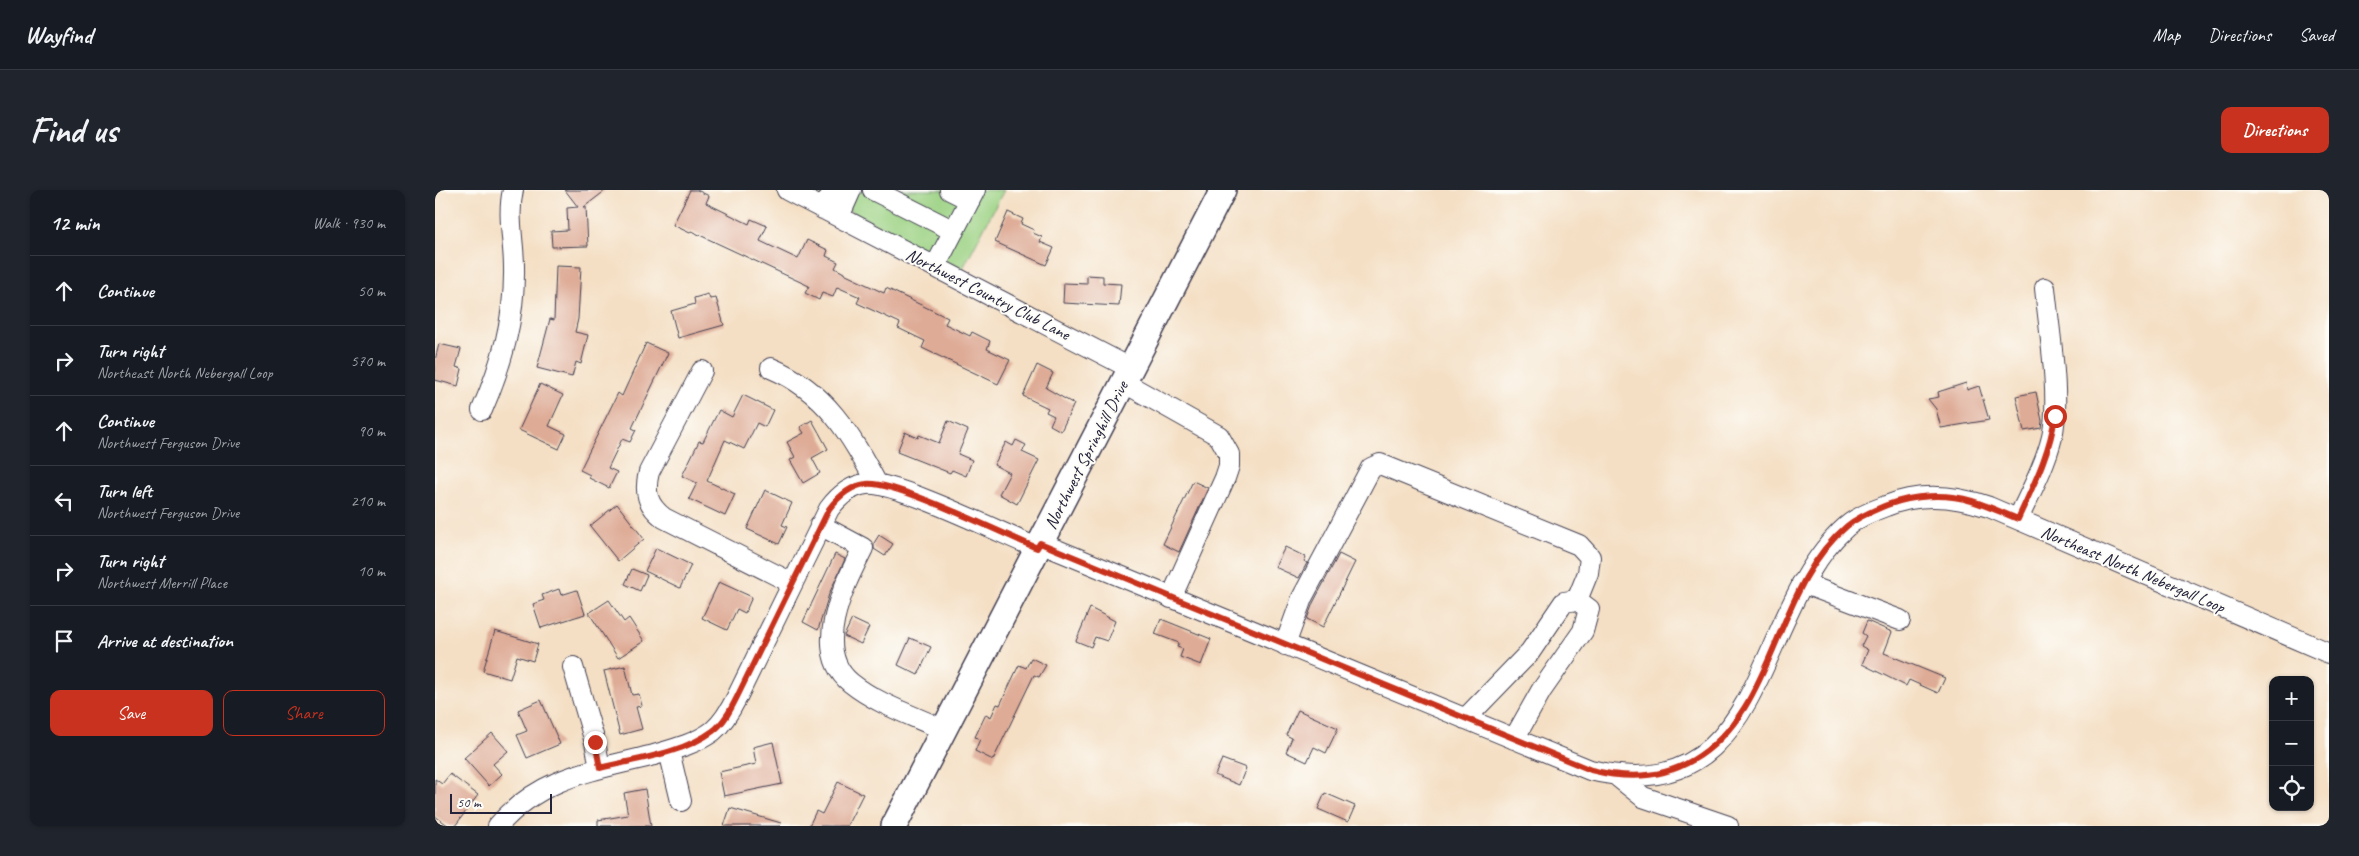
<!DOCTYPE html>
<html lang="en">
<head>
<meta charset="utf-8">
<style>
	:root { --surface:#171b24; --page:#20242c; --text:#f1f3f6; --muted:#9ea1a6; --line:#363941; --accent:#c8321e }
	body { margin:0; font-family:Caveat,sans-serif; background:var(--page); color:var(--text) }
	.controls { position:absolute; right:15px; bottom:15px; display:grid; overflow:hidden; border-radius:10px; box-shadow:0 1px 4px #0004 }
	.controls button { width:45px; height:45px; display:grid; place-items:center; padding:0; border:0; border-bottom:1px solid var(--line); background:var(--surface); color:var(--text); font:25px sans-serif }
	.scale { position:absolute; left:15px; bottom:12px; width:102px; box-sizing:border-box; padding-left:5px; border:2px solid #22223b; border-top:0; font-size:14px; line-height:18px; white-space:nowrap; color:#22223b; -webkit-text-stroke:4px #fdfcf7; paint-order:stroke }
	.stop { position:absolute; width:15px; height:15px; margin:-11px; border:4px solid #c8321e; border-radius:50%; background:#fff }
	.stop.end { background:#c8321e; border-color:#fff; box-shadow:0 1px 5px #0008 }
	.list { margin:0; padding:0; list-style:none }
	h2 { display:flex; justify-content:space-between; align-items:center; height:65px; margin:0; padding:0 20px; font-size:21px }
	h2 small { font-size:16px; font-weight:400; color:var(--muted) }
	.list li { display:grid; grid-template-columns:32px 1fr auto; gap:15px; align-items:center; box-sizing:border-box; height:70px; padding:0 20px; border-top:1px solid var(--line) }
	.list b { display:block; font-size:19px; white-space:nowrap }
	.list p { margin:0; font-size:16px; white-space:nowrap; color:var(--muted) }
	.list em { font-size:16px; font-style:normal; color:var(--muted) }
	.actions { display:flex; gap:10px; padding:15px 20px }
	.actions a { flex:1; padding:11px 0; border:1px solid var(--accent); border-radius:10px; text-align:center; font-size:18px; color:var(--accent) }
	.actions .main { background:var(--accent); color:#fff }
	.icon { flex:none; width:28px; height:28px; fill:none; stroke:currentColor; stroke-width:2; stroke-linecap:round; stroke-linejoin:round }
	.map { position:relative; flex:none; width:1894px; height:636px; overflow:hidden; border-radius:10px }
	header { display:flex; align-items:center; gap:30px; box-sizing:border-box; height:70px; padding:0 25px; background:var(--surface); border-bottom:1px solid var(--line) }
	header strong { font-size:24px }
	nav { display:flex; gap:28px; margin-inline-start:auto; font-size:18px }
	.intro { display:flex; align-items:center; justify-content:space-between; box-sizing:border-box; height:120px; padding:0 30px }
	h1 { margin:0; font-size:35px }
	.button { padding:12px 22px; border-radius:10px; background:var(--accent); color:#fff; font-size:18px; font-weight:700 }
	main { display:flex; gap:30px; padding:0 30px }
	aside { flex:1; background:var(--surface); border-radius:10px; box-shadow:0 1px 4px #0004 }
	.map>svg:first-child { display:block }
</style>
</head>
<body>
<header>
<strong>Wayfind</strong>
<nav><a>Map</a><a>Directions</a><a>Saved</a></nav>
</header>
<div class="intro"><h1>Find us</h1><a class="button">Directions</a></div>
<main>
<aside>
<h2>12 min<small>Walk · 930 m</small></h2>
<ul class="list">
<li><svg class="icon" aria-label="ahead" viewBox="0 0 24 24"><path d="M12 20V5M6 11l6-6 6 6"/></svg><div><b>Continue</b></div><em>50 m</em></li>
<li><svg class="icon" aria-label="right" viewBox="0 0 24 24"><path d="M7 20v-9h11M14 6l5 5-5 5"/></svg><div><b>Turn right</b><p>Northeast North Nebergall Loop</p></div><em>570 m</em></li>
<li><svg class="icon" aria-label="ahead" viewBox="0 0 24 24"><path d="M12 20V5M6 11l6-6 6 6"/></svg><div><b>Continue</b><p>Northwest Ferguson Drive</p></div><em>90 m</em></li>
<li><svg class="icon" aria-label="left" viewBox="0 0 24 24"><path d="M17 20v-9H6M10 6l-5 5 5 5"/></svg><div><b>Turn left</b><p>Northwest Ferguson Drive</p></div><em>210 m</em></li>
<li><svg class="icon" aria-label="right" viewBox="0 0 24 24"><path d="M7 20v-9h11M14 6l5 5-5 5"/></svg><div><b>Turn right</b><p>Northwest Merrill Place</p></div><em>10 m</em></li>
<li><svg class="icon" aria-label="arrive" viewBox="0 0 24 24"><path d="M6 21V4h12l-3 4 3 4H6"/></svg><div><b>Arrive at destination</b></div></li>
</ul>
<div class="actions"><a class="main">Save</a><a>Share</a></div>
</aside>
<div class="map">
<svg width="1894" height="636" viewBox="0 0 1894 636">
	<rect width="100%" height="100%" fill="#fdfcf7"/>
	<filter id="ink" filterUnits="userSpaceOnUse"><feTurbulence type="fractalNoise" baseFrequency=".02" numOctaves="2"/><feDisplacementMap in="SourceGraphic" scale="10" xChannelSelector="R" yChannelSelector="G"/><feConvolveMatrix kernelMatrix="1 2 1 2 8 2 1 2 1" color-interpolation-filters="sRGB"/></filter>
	<filter id="wash" filterUnits="userSpaceOnUse"><feTurbulence type="fractalNoise" baseFrequency=".0096" numOctaves="4" result="noise"/><feDisplacementMap in="SourceGraphic" scale="20" xChannelSelector="R" yChannelSelector="G"/><feGaussianBlur stdDeviation="1.12" result="paint"/><feColorMatrix in="noise" values="0 0 0 0 0 0 0 0 0 0 0 0 0 0 0 0 0 1.4 0 .05"/><feComposite in="paint" operator="in"/></filter>
	<g filter="url(#wash)">
		<rect width="100%" height="100%" fill="#f4dfc4"/>
		<path fill="#9cd284" stroke="#5f7a60" d="M 376,0 L 569,0 L 527,80 Z"/>
		<g id="blocks">
			<path fill="#deab96" d="M 130,0 L 171,0 L 149,17 L 151,17 L 153,56 L 117,57 L 116,41 L 133,40 L 132,18 L 143,17 Z
				M 255,0 L 262,0 L 274,6 L 271,13 L 314,34 L 316,29 L 332,36 L 325,51 L 363,69 L 372,50 L 393,60 L 391,66 L 403,72 L 400,78 L 409,83 L 409,84 L 449,103 L 451,98 L 513,128 L 510,134 L 535,146 L 537,142 L 555,151 L 552,159 L 575,170 L 563,194 L 487,158 L 490,151 L 463,138 L 465,133 L 422,113 L 425,107 L 402,97 L 398,107 L 387,103 L 384,110 L 370,103 L 374,96 L 256,41 L 255,43 L 238,35 Z
				M 573,22 L 588,29 L 586,34 L 599,40 L 598,43 L 607,47 L 605,52 L 619,58 L 611,75 L 560,52 Z
				M 121,76 L 146,77 L 143,129 L 140,142 L 153,145 L 146,174 L 141,172 L 137,187 L 102,178 L 115,129 L 119,130 Z
				M 652,85 L 668,86 L 668,93 L 686,94 L 684,116 L 628,113 L 629,93 L 652,94 Z
				M 273,104 L 275,109 L 281,108 L 289,135 L 243,148 L 236,121 L 260,114 L 259,108 Z
				M 211,153 L 233,163 L 197,238 L 201,240 L 195,252 L 187,249 L 173,278 L 182,282 L 174,298 L 154,288 L 155,285 L 145,280 L 183,203 L 187,206 Z
				M 4,154 L 26,159 L 21,177 L 27,179 L 23,196 L 0,190 L 0,170 Z
				M 602,175 L 618,183 L 611,198 L 639,214 L 626,241 L 615,235 L 619,226 L 611,222 L 613,218 L 588,206 Z
				M 1531,193 L 1532,200 L 1544,196 L 1554,230 L 1506,238 L 1501,219 L 1493,209 L 1504,207 L 1503,202 Z
				M 105,194 L 128,205 L 114,236 L 131,244 L 124,259 L 84,240 Z
				M 1601,202 L 1607,231 L 1606,238 L 1589,241 L 1581,206 Z
				M 308,205 L 338,220 L 330,237 L 322,233 L 309,259 L 290,250 L 272,291 L 300,304 L 290,326 L 254,309 L 262,293 L 247,286 L 264,251 L 268,252 L 284,220 L 297,227 Z
				M 377,230 L 393,259 L 377,268 L 385,283 L 368,293 L 355,270 L 360,267 L 352,252 L 369,243 L 365,237 Z
				M 513,231 L 533,240 L 523,264 L 537,270 L 531,286 L 517,280 L 515,283 L 462,262 L 470,242 L 483,248 L 484,245 L 504,253 Z
				M 581,250 L 591,255 L 587,262 L 604,270 L 582,314 L 564,304 L 575,283 L 559,275 L 571,252 L 578,256 Z
				M 758,291 L 773,298 L 744,362 L 728,354 Z
				M 330,300 L 357,313 L 347,335 L 352,337 L 344,354 L 312,339 Z
				M 182,314 L 209,349 L 183,371 L 155,336 Z
				M 444,345 L 458,354 L 450,366 L 439,359 L 439,353 Z
				M 850,357 L 871,367 L 869,371 L 872,373 L 864,388 L 840,377 Z
				M 221,358 L 256,375 L 245,398 L 210,381 Z
				M 400,364 L 410,369 L 394,404 L 383,440 L 368,432 Z
				M 904,364 L 920,372 L 888,437 L 872,429 L 878,413 Z
				M 197,379 L 212,385 L 205,401 L 190,394 Z
				M 284,392 L 317,407 L 310,423 L 302,419 L 292,440 L 267,428 Z
				M 124,399 L 126,405 L 142,400 L 150,424 L 106,438 L 98,414 L 109,410 L 107,405 Z
				M 174,410 L 189,432 L 194,428 L 209,451 L 183,468 L 154,423 Z
				M 655,418 L 680,431 L 672,451 L 660,447 L 656,457 L 641,451 Z
				M 417,429 L 434,437 L 426,454 L 409,446 Z
				M 726,429 L 776,449 L 766,475 L 745,467 L 748,459 L 742,457 L 744,453 L 720,444 Z
				M 1432,431 L 1457,442 L 1449,463 L 1510,488 L 1503,503 L 1474,490 L 1471,496 L 1427,474 L 1433,460 L 1426,456 L 1431,446 L 1427,443 Z
				M 60,441 L 103,454 L 98,471 L 82,466 L 75,489 L 48,481 Z
				M 475,448 L 496,457 L 483,485 L 463,475 Z
				M 596,468 L 611,475 L 604,487 L 599,485 L 558,570 L 540,561 L 545,549 L 540,547 L 551,524 L 556,527 L 562,514 L 565,515 L 584,475 L 591,478 Z
				M 190,476 L 197,505 L 204,504 L 207,516 L 201,517 L 207,539 L 185,545 L 169,481 Z
				M 106,510 L 125,554 L 92,568 L 82,545 L 92,541 L 83,520 Z
				M 863,520 L 903,538 L 891,563 L 879,557 L 872,572 L 851,562 L 857,548 L 851,545 Z
				M 57,543 L 73,561 L 58,574 L 67,584 L 54,596 L 29,568 Z
				M 338,552 L 347,594 L 289,606 L 284,582 L 321,574 L 318,557 Z
				M 787,569 L 811,578 L 804,595 L 780,585 Z
				M 15,584 L 43,605 L 20,636 L 14,636 L 0,626 L 0,589 L 7,594 Z
				M 403,592 L 428,604 L 412,636 L 374,636 L 381,621 L 387,624 Z
				M 210,599 L 216,636 L 163,636 L 163,630 L 193,625 L 189,603 Z
				M 890,603 L 920,616 L 913,632 L 883,619 Z
				M 295,618 L 346,633 L 345,636 L 289,636 Z"/>
		</g>
	</g>
	<g filter="url(#ink)">
		<use href="#blocks" fill-opacity="0" stroke="#423e50" stroke-width="1"/>
		<g fill="none" stroke-linecap="round" stroke-linejoin="round">
			<g stroke="#423e50" stroke-width="22">
				<path id="minor" d="M 352,0 L 695,178
					M 438,0 L 519,41
					M 515,0 L 535,10
					M 388,19 L 399,0
					M 404,27 L 416,0
					M 500,77 L 540,0
					M 336,178 C 391,201 415,244 442,294
					M 267,181 L 214,282 C 209,302 212,315 229,328 L 357,393
					M 688,192 L 784,246 L 794,264 L 794,276 L 790,288 L 736,408
					M 47,220 C 67,174 80,128 79,77 C 79,52 72,26 78,0
					M 1583,329 C 1595,303 1610,276 1617,247 C 1626,208 1614,140 1610,98
					M 385,335 L 428,358 C 410,394 375,460 416,493 C 442,514 479,526 509,540
					M 605,353 L 1155,580 C 1334,623 1316,421 1411,337 C 1422,327 1437,321 1451,316 C 1485,302 1519,305 1554,317 L 1894,463
					M 1367,393 L 1465,430
					M 850,455 L 867,408 L 936,278 L 945,274 L 1144,355 L 1155,367 L 1153,383 L 1142,410
					M 138,477 L 160,552 L 165,578
					M 1030,529 L 1095,462 L 1129,412 L 1142,410 L 1154,419 L 1148,441 L 1106,501 L 1079,549
					M 234,561 L 246,611
					M 1183,587 L 1208,607 L 1293,636
					M 63,636 C 105,587 156,581 215,566 C 236,560 261,554 278,541 C 289,532 296,519 302,507 L 394,319 C 403,307 414,296 431,294 C 459,290 570,345 602,358"/>
			</g>
			<g stroke="#423e50" stroke-width="28">
				<path id="major" d="M 459,636 L 788,0"/>
			</g>
			<use href="#minor" stroke="#fff" stroke-width="20"/>
			<use href="#major" stroke="#fff" stroke-width="25"/>
		</g>
	</g>
	<g fill="none" stroke-linecap="round" stroke-linejoin="round" filter="url(#ink)">
		<path stroke="#c8321e" stroke-width="6" d="M 160,552 L 165,578 C 201,569 247,564 278,541 C 289,533 296,519 302,507 L 394,319 C 403,307 414,296 431,294 C 459,290 570,345 602,358 L 605,353 L 1156,580 C 1191,589 1226,589 1258,570 C 1342,521 1338,398 1412,336 C 1424,326 1438,321 1452,315 C 1479,305 1510,303 1537,311 C 1553,316 1568,323 1583,329 C 1598,296 1615,263 1620,226"/>
	</g>
	<g text-anchor="middle" dominant-baseline="central" stroke-width="4" stroke-linejoin="round" paint-order="stroke">
		<g font-size="18" fill="#22223b" stroke="#fdfcf7">
			<text transform="translate(553 104) rotate(27)">Northwest Country Club Lane</text>
			<text transform="translate(651 265) rotate(-63)">Northwest Springhill Drive</text>
			<text transform="translate(1698 379) rotate(23)">Northeast North Nebergall Loop</text>
		</g>
	</g>
</svg>
<div class="controls">
<button>+</button>
<button>−</button>
<button><svg class="icon" aria-label="locate" viewBox="0 0 24 24"><circle cx="12" cy="12" r="6"/><path d="M12 2v4M12 18v4M2 12h4M18 12h4"/></svg></button>
</div>
<div class="scale">50 m</div>
<div class="stop" style="left:1620px;top:226px"></div>
<div class="stop end" style="left:160px;top:552px"></div>
</div>
</main>
</body>
</html>
